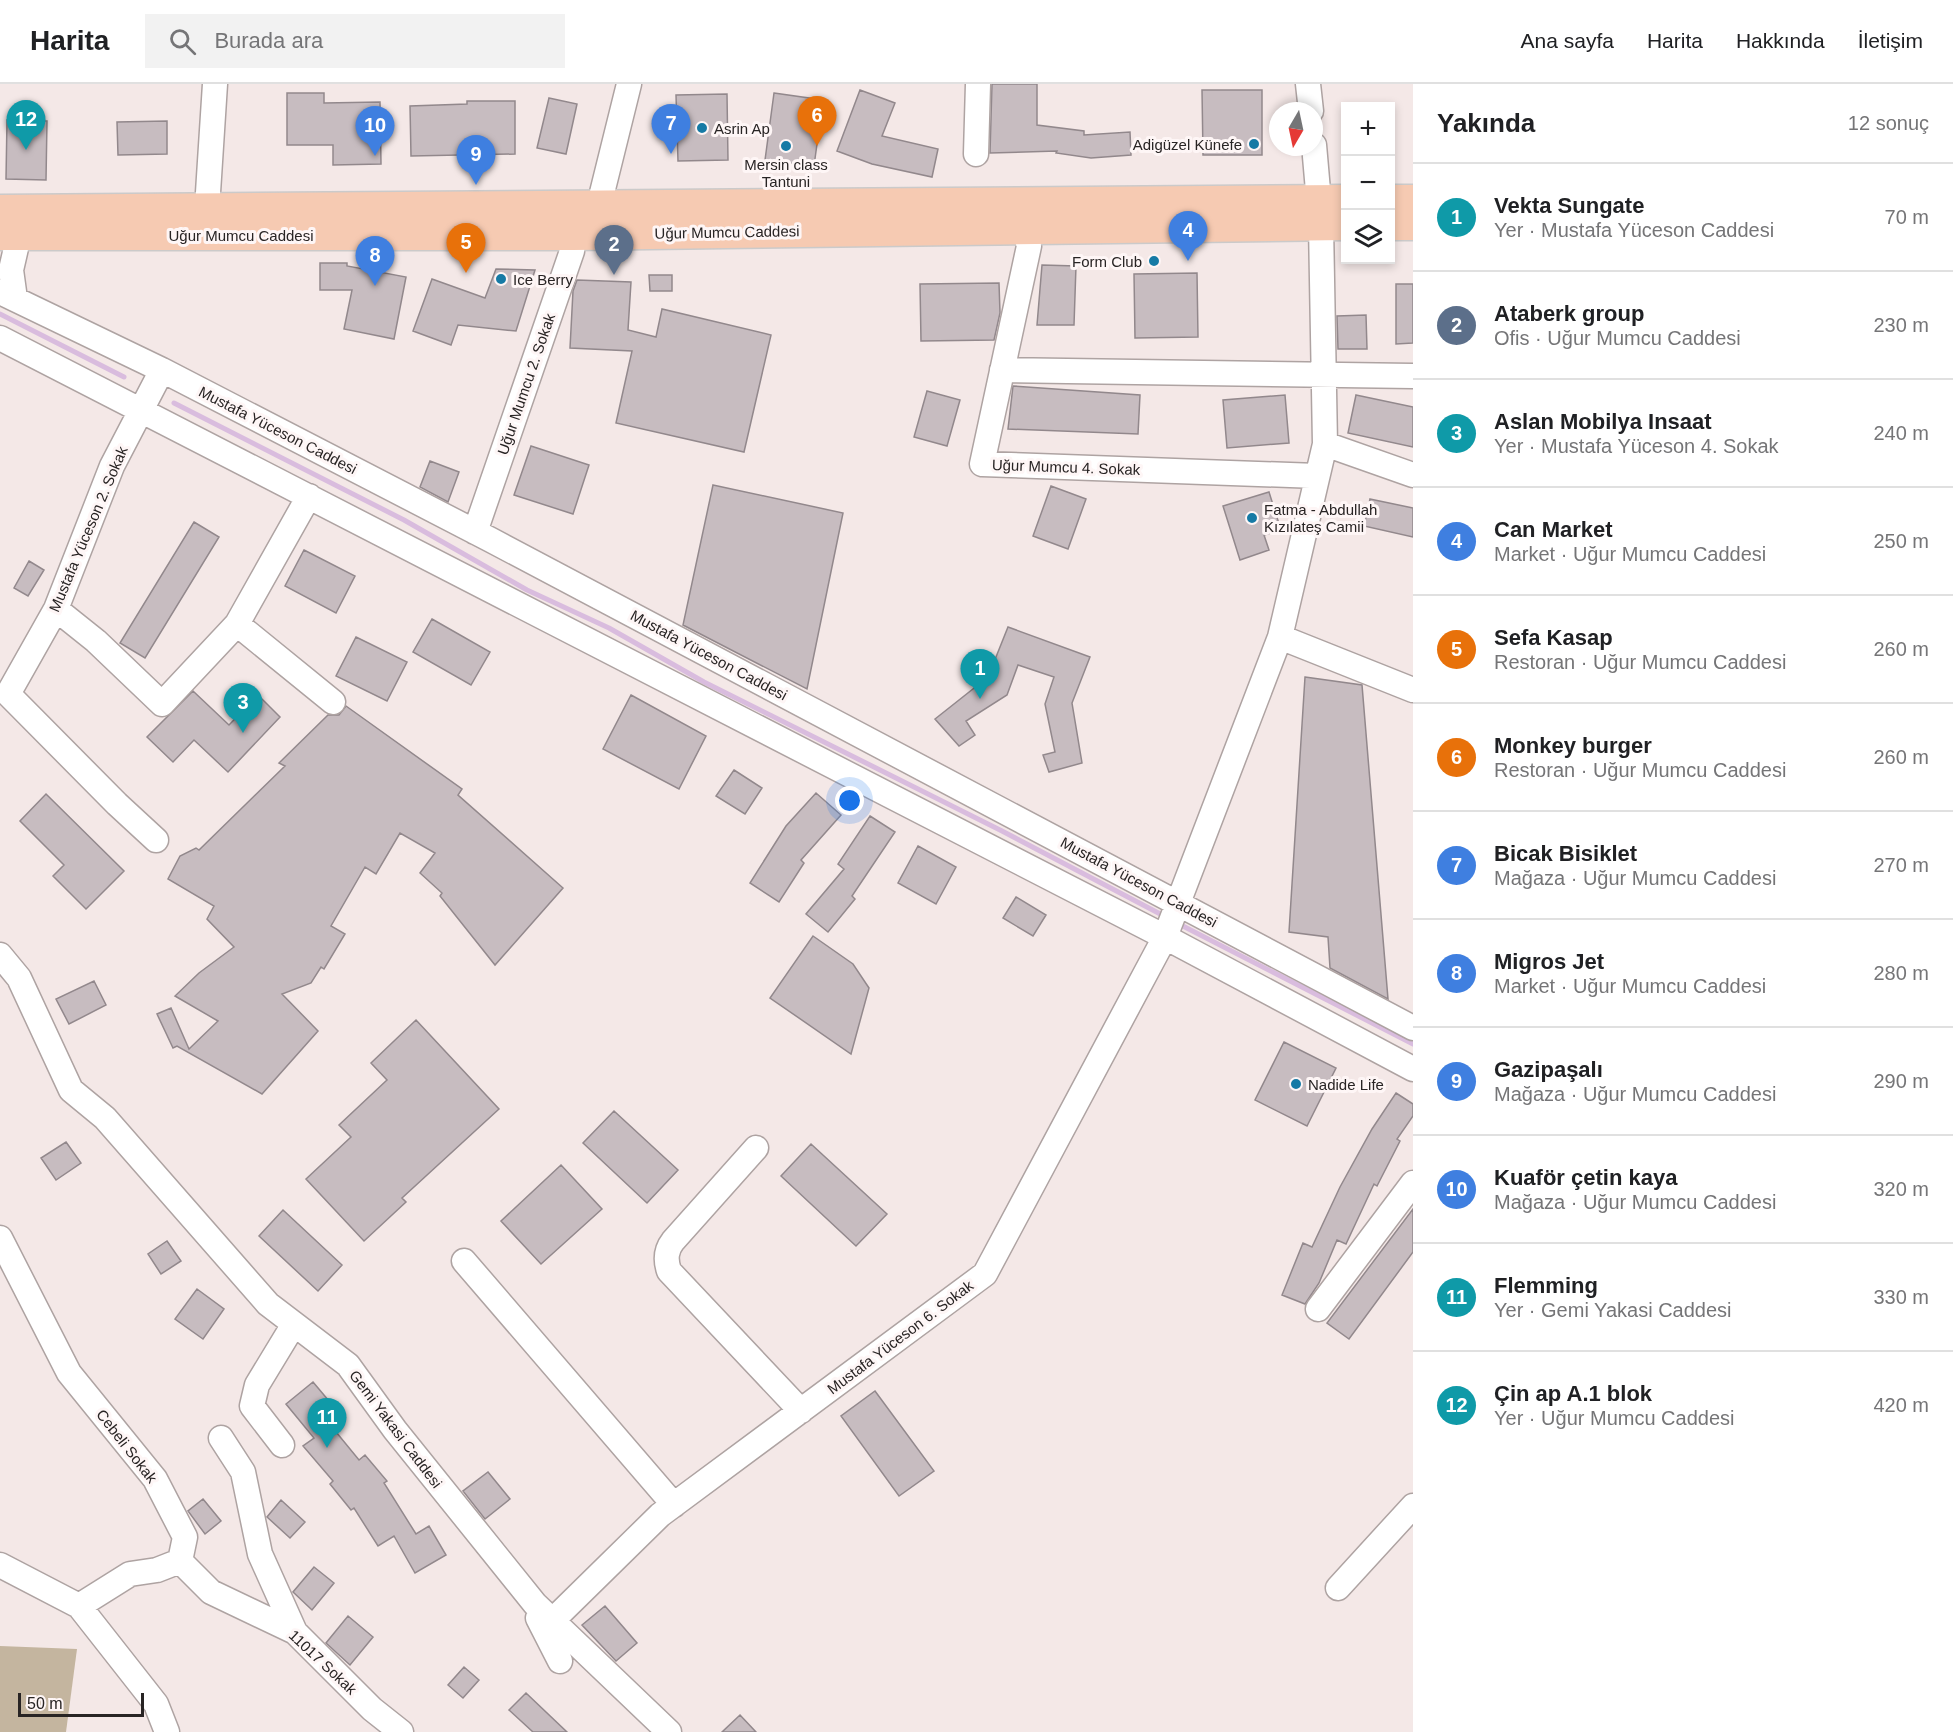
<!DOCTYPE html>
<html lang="tr">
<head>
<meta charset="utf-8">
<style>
	:root { --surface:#fff; --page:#f2f2f2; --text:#202124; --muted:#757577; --line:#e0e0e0; --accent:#0f766e }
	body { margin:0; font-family:Helvetica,sans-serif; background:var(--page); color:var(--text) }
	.controls { position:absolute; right:18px; top:18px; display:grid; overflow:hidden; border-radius:0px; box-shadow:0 3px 9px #0003 }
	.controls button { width:54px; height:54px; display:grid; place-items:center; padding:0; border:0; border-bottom:2px solid var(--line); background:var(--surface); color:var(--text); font:30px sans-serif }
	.compass { position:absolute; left:1269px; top:18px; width:54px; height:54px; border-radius:50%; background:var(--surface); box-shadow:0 3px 9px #0003; rotate:189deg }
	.scale { position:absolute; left:18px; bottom:15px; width:126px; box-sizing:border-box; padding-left:6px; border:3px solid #282424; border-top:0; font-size:16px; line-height:21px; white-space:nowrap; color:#282424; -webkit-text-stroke:4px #fef6f6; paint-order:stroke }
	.you { position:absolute; left:850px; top:717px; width:21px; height:21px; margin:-15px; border:4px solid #fff; border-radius:50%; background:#1a73e8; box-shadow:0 0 0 9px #1a73e833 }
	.badge { display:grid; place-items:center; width:39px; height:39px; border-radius:50%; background:var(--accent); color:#fff; font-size:20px; font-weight:700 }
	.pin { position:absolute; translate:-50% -50px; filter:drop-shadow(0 2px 3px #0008) }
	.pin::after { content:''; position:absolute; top:32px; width:21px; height:18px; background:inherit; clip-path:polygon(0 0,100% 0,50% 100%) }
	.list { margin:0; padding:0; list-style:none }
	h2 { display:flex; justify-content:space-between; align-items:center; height:78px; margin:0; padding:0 24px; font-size:26px }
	h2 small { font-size:20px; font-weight:400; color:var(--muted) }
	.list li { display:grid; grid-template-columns:39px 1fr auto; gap:18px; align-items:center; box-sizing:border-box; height:108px; padding:0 24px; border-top:2px solid var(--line) }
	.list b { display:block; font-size:22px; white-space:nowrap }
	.list p { margin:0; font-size:20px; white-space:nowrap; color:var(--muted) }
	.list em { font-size:20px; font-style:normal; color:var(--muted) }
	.icon { flex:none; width:33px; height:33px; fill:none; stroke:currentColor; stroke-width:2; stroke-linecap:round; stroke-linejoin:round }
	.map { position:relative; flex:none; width:1413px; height:1648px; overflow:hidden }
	header { display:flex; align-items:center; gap:36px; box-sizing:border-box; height:84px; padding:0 30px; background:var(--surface); border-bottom:2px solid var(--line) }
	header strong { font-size:28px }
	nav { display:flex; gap:33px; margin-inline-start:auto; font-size:21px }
	.search { width:420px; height:54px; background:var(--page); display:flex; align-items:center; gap:15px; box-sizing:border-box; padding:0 21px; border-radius:0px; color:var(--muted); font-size:22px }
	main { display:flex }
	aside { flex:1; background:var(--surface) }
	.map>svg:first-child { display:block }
</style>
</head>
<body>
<header>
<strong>Harita</strong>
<div class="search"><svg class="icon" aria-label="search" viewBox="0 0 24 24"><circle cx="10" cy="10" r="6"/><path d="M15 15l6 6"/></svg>Burada ara</div>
<nav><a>Ana sayfa</a><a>Harita</a><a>Hakkında</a><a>İletişim</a></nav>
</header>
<main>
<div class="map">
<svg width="1413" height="1648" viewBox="0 0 1413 1648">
	<rect width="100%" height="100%" fill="#f4e8e7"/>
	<path fill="#c4b59f" d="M 0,1562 L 77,1565 L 66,1648 L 0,1648 Z"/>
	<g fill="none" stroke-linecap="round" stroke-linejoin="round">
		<path stroke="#d9bcde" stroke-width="5" d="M 0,230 L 124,293
			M 174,319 L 404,436 L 527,506 L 609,544 L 704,598 L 1002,747 L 1166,833
			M 1177,839 L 1413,960"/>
	</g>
	<path fill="#c7bcc0" stroke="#92888c" stroke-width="1.5" d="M 992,0 L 1037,0 L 1037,41 L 1084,47 L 1084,51 L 1130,48 L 1131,71 L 1091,74 L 1056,69 L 1057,67 L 990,69 Z
		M 860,6 L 895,19 L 882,52 L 938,65 L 932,93 L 872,80 L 837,67 Z
		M 1202,6 L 1262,6 L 1262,71 L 1203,71 Z
		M 287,9 L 324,9 L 324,19 L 380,18 L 381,80 L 333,81 L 333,61 L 287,61 Z
		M 774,9 L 823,16 L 814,82 L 765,76 Z
		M 727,10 L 728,76 L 678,77 L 676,11 Z
		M 549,14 L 577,20 L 566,70 L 537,64 Z
		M 467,17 L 515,17 L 515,70 L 411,72 L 410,22 L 467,20 Z
		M 7,36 L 47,37 L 46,96 L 6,95 Z
		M 167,37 L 167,70 L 118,71 L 117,38 Z
		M 320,179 L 347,179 L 347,182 L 406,193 L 394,255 L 344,245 L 352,206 L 320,206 Z
		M 1042,181 L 1076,182 L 1074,241 L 1037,241 Z
		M 496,185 L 535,186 L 516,247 L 458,241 L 451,261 L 413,247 L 432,195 L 485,214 Z
		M 1197,189 L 1198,253 L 1135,254 L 1134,190 Z
		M 649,191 L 672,191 L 672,207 L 650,207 Z
		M 577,196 L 631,198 L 628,246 L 656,253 L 662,225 L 771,251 L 744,368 L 616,339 L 632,267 L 570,264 L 573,207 Z
		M 999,199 L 1000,229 L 994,256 L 921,257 L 920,200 Z
		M 1396,200 L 1413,200 L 1413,259 L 1396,260 Z
		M 1366,231 L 1367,265 L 1338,265 L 1337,232 Z
		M 1013,302 L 1140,311 L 1138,350 L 1008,345 Z
		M 927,307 L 960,316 L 947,362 L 914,353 Z
		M 1285,311 L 1289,359 L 1227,364 L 1223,316 Z
		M 1356,311 L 1413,323 L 1413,363 L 1348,349 Z
		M 531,362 L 589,381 L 573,430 L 514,411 Z
		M 430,377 L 459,388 L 448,418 L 420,403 Z
		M 713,401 L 843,429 L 807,605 L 683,541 Z
		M 1051,402 L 1086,415 L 1068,465 L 1033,452 Z
		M 1269,408 L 1281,446 L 1264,451 L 1269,466 L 1240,476 L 1223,422 Z
		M 1370,415 L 1413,424 L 1413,453 L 1364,442 Z
		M 194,438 L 219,453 L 145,574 L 120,559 Z
		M 304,466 L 355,492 L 336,529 L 285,502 Z
		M 29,477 L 44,486 L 28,512 L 14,504 Z
		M 432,535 L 490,568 L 471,601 L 413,568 Z
		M 1008,543 L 1090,573 L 1072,619 L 1082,679 L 1049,688 L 1043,671 L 1055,668 L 1045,620 L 1054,593 L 1018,581 L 1007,611 L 966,637 L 975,651 L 959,662 L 935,635 L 988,593 Z
		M 356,553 L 407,578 L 387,617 L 336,592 Z
		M 1305,593 L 1362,601 L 1388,915 L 1330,884 L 1328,853 L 1289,848 Z
		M 193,607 L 229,641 L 258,611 L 280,633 L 228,688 L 194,656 L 173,678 L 147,653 Z
		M 631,611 L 706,652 L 679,705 L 603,665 Z
		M 346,622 L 462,705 L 458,711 L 563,804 L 495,881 L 440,812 L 442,809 L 420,789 L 435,769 L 400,749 L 376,790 L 365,783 L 331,842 L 345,850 L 324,885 L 321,883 L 311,899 L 282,910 L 318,947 L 262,1010 L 177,962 L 173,964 L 157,930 L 171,924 L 189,965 L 218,937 L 175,912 L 199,889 L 234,863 L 207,835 L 214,822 L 168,795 L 180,772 L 196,764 L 199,766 L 285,682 L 279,679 L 328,631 L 339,631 Z
		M 734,686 L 762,704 L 745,730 L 716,712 Z
		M 816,709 L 841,731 L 801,776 L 804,779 L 779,818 L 750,799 L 786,742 Z
		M 46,710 L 124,787 L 86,825 L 53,792 L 64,781 L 20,737 Z
		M 870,732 L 895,748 L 852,812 L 855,815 L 828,848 L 806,830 L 844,785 L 838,780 Z
		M 918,762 L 956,783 L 936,820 L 898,799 Z
		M 1016,813 L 1046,831 L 1033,852 L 1003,834 Z
		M 813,852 L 853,880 L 869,904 L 851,970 L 770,914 Z
		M 94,897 L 106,921 L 69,940 L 56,915 Z
		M 416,936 L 499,1025 L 402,1114 L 406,1118 L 364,1157 L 306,1095 L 351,1053 L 339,1041 L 387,996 L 371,979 Z
		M 1284,958 L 1336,984 L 1307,1042 L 1255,1016 Z
		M 1396,1009 L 1413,1020 L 1413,1032 L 1397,1055 L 1400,1057 L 1377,1102 L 1374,1100 L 1346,1160 L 1337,1156 L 1319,1199 L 1305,1220 L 1282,1211 L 1303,1159 L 1312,1163 L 1340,1103 L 1372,1045 Z
		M 614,1027 L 678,1086 L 647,1119 L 583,1059 Z
		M 66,1058 L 81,1079 L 56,1096 L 41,1074 Z
		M 811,1060 L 887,1130 L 856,1162 L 781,1092 Z
		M 561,1081 L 602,1125 L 541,1180 L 501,1137 Z
		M 1413,1125 L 1413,1168 L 1349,1255 L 1327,1239 Z
		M 283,1126 L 342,1181 L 318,1207 L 259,1152 Z
		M 167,1157 L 181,1177 L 161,1190 L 148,1170 Z
		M 197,1205 L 224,1225 L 203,1255 L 175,1235 Z
		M 313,1298 L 334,1323 L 323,1332 L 359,1376 L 365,1371 L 387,1397 L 384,1399 L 416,1450 L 429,1442 L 446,1471 L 415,1489 L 394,1452 L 378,1462 L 354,1424 L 351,1426 L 330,1400 L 333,1397 L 303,1362 L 314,1354 L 286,1320 Z
		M 875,1307 L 934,1387 L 899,1412 L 841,1332 Z
		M 488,1388 L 510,1415 L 485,1435 L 463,1407 Z
		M 203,1415 L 221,1437 L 205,1450 L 188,1427 Z
		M 281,1416 L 305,1438 L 290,1454 L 267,1433 Z
		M 314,1483 L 334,1499 L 312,1526 L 293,1508 Z
		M 605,1522 L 637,1559 L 616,1577 L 582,1541 Z
		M 348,1532 L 373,1553 L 350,1581 L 326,1559 Z
		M 464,1583 L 479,1596 L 463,1614 L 448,1601 Z
		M 526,1609 L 567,1648 L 533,1648 L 509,1626 Z
		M 740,1631 L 756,1648 L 722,1648 Z"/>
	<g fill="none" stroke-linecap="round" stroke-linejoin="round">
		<g stroke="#aea3a2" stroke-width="27">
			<path id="minor" d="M 1308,0 L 1311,27
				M 976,70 L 978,0
				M 599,121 L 629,0
				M 207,124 L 215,0
				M 1024,145 L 1029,162 L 982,380 L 1317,392
				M 0,208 L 162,286 L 491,456 L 1413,944
				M 15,215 L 11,186 L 19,151
				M 0,254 L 1165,853 L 1413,985
				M 1002,286 L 1413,292
				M 1325,360 L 1413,391
				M 475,448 L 572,167 L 574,151
				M 56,525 L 96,557 L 162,620 L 237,540 L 309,412
				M 237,540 L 333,618
				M 1280,553 L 1413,606
				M 156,756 L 117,720 L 8,610 L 56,525 L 112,382 L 162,286
				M 0,871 L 19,894 L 71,1006 L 105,1034 L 268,1220 L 348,1281 L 395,1346 L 535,1520 L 669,1648
				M 756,1064 L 673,1157 C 666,1166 665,1175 669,1187 L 801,1327
				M 0,1154 L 69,1289 L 155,1395 L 185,1453 L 180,1477 L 157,1486 L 130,1490 L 79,1522
				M 464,1177 L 674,1421
				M 1318,1225 L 1413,1099
				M 221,1354 L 243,1388 L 260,1470 L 295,1548
				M 282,1361 L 252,1322 L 257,1301 L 294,1240
				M 180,1477 L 211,1508 L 295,1548 L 372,1625 L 401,1648
				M 0,1481 L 79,1522 L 156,1620 L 167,1648
				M 1338,1504 L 1413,1422
				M 538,1534 L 560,1577
				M 551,1538 L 660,1431 L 985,1190 L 1165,853 L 1280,553 L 1325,360 L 1321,141 L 1314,61"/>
		</g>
		<g stroke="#cbcaca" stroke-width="33">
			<path id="major" d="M 1390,116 L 1413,116
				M 0,126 L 1346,116
				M 1390,141 L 1413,141
				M 0,151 L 574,151 L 1346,141"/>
		</g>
		<use href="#minor" stroke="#fff" stroke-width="24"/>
		<use href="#major" stroke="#f6cab2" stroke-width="30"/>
	</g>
	<g fill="#167aa5" stroke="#fef6f6" stroke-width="2">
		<circle cx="702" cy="44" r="6"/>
		<circle cx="1254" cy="60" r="6"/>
		<circle cx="786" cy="62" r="6"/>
		<circle cx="1154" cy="177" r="6"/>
		<circle cx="501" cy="195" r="6"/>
		<circle cx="1252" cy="434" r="6"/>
		<circle cx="1296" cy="1000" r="6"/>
	</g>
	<g text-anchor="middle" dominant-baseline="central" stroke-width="6" stroke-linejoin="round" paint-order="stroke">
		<g font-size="15" fill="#282424" stroke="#fef6f6" text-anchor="start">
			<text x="714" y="44">Asrin Ap</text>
			<text x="1242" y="60" text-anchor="end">Adigüzel Künefe</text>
			<text x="786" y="80" text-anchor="middle">Mersin class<tspan x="786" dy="17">Tantuni</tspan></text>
			<text x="1142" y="177" text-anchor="end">Form Club</text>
			<text x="513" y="195">Ice Berry</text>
			<text x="1264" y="425">Fatma - Abdullah<tspan x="1264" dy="17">Kızılateş Camii</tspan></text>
			<text x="1308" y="1000">Nadide Life</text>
		</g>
		<g font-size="15" fill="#282424" stroke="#fef6f6">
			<text transform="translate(727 148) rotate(-1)">Uğur Mumcu Caddesi</text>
			<text x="241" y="151">Uğur Mumcu Caddesi</text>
			<text transform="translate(526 300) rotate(-71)">Uğur Mumcu 2. Sokak</text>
			<text transform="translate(278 346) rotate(27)">Mustafa Yüceson Caddesi</text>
			<text transform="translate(1066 383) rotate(2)">Uğur Mumcu 4. Sokak</text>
			<text transform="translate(88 445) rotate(-67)">Mustafa Yüceson 2. Sokak</text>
			<text transform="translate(709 571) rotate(28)">Mustafa Yüceson Caddesi</text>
			<text transform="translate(1139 798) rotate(28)">Mustafa Yüceson Caddesi</text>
			<text transform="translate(900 1253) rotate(-37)">Mustafa Yüceson 6. Sokak</text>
			<text transform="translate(396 1345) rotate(53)">Gemi Yakasi Caddesi</text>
			<text transform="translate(127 1362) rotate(52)">Cebeli Sokak</text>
			<text transform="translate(323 1578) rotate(43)">11017 Sokak</text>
		</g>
	</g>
</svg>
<div class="controls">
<button>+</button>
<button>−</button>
<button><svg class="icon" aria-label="layers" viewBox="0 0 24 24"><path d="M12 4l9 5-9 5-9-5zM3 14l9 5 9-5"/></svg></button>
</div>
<svg class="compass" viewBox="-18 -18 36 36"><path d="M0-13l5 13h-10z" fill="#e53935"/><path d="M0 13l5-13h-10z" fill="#757577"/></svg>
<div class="scale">50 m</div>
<div class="you"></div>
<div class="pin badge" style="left:980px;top:615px;background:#0f9aa8">1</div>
<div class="pin badge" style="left:614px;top:191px;background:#5c6f8a">2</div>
<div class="pin badge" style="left:243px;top:649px;background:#0f9aa8">3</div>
<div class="pin badge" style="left:1188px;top:177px;background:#3f7fe0">4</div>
<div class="pin badge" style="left:466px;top:189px;background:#e8710a">5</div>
<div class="pin badge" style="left:817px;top:62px;background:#e8710a">6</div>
<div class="pin badge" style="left:671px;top:70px;background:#3f7fe0">7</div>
<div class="pin badge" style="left:375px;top:202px;background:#3f7fe0">8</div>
<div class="pin badge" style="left:476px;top:101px;background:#3f7fe0">9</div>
<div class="pin badge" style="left:375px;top:72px;background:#3f7fe0">10</div>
<div class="pin badge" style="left:327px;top:1364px;background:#0f9aa8">11</div>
<div class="pin badge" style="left:26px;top:66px;background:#0f9aa8">12</div>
</div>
<aside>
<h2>Yakında<small>12 sonuç</small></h2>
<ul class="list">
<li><span class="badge" style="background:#0f9aa8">1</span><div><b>Vekta Sungate</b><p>Yer · Mustafa Yüceson Caddesi</p></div><em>70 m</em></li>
<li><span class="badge" style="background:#5c6f8a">2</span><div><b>Ataberk group</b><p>Ofis · Uğur Mumcu Caddesi</p></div><em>230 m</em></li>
<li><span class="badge" style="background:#0f9aa8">3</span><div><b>Aslan Mobilya Insaat</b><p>Yer · Mustafa Yüceson 4. Sokak</p></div><em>240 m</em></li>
<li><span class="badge" style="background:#3f7fe0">4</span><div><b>Can Market</b><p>Market · Uğur Mumcu Caddesi</p></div><em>250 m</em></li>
<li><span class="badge" style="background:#e8710a">5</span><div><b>Sefa Kasap</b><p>Restoran · Uğur Mumcu Caddesi</p></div><em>260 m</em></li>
<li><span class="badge" style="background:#e8710a">6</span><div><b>Monkey burger</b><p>Restoran · Uğur Mumcu Caddesi</p></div><em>260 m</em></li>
<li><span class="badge" style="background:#3f7fe0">7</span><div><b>Bicak Bisiklet</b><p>Mağaza · Uğur Mumcu Caddesi</p></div><em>270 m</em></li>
<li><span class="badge" style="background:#3f7fe0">8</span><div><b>Migros Jet</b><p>Market · Uğur Mumcu Caddesi</p></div><em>280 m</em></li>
<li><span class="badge" style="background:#3f7fe0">9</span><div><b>Gazipaşalı</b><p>Mağaza · Uğur Mumcu Caddesi</p></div><em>290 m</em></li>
<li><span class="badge" style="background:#3f7fe0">10</span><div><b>Kuaför çetin kaya</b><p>Mağaza · Uğur Mumcu Caddesi</p></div><em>320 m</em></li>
<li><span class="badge" style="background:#0f9aa8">11</span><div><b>Flemming</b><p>Yer · Gemi Yakasi Caddesi</p></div><em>330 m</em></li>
<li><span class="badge" style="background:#0f9aa8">12</span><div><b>Çin ap A.1 blok</b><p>Yer · Uğur Mumcu Caddesi</p></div><em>420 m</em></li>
</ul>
</aside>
</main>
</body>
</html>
